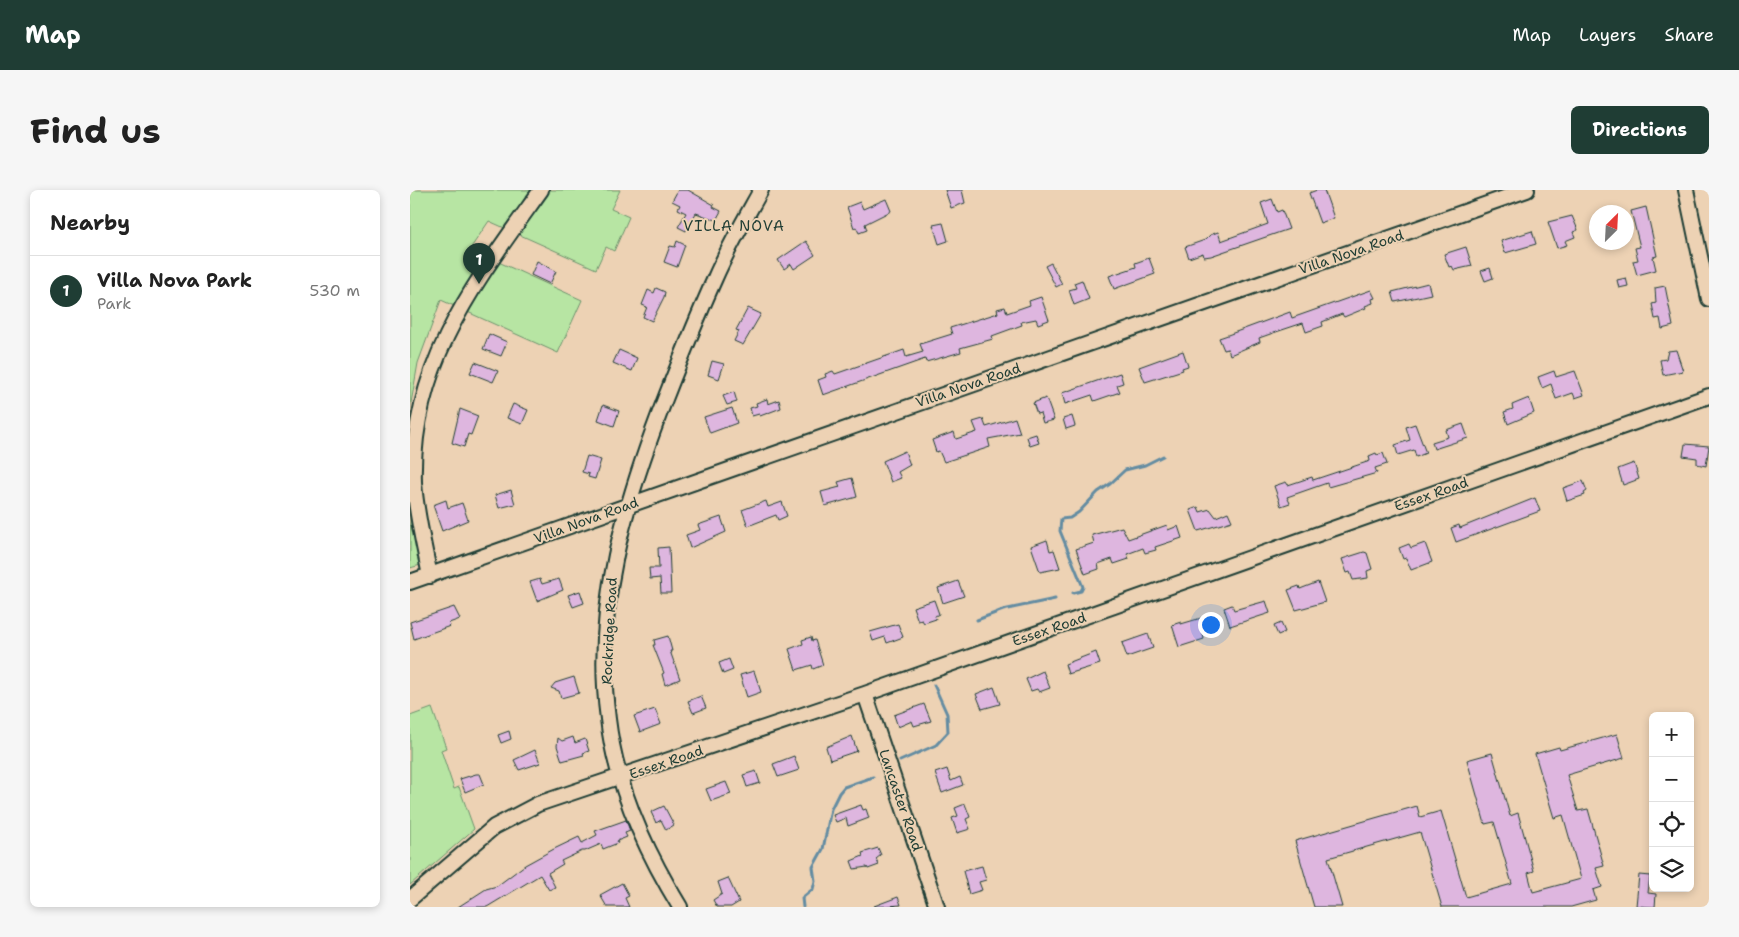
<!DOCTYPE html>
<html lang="en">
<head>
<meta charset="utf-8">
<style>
	:root { --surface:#fff; --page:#f6f6f6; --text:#222; --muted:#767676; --line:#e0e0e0; --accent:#1f3d34 }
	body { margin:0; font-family:"Shantell Sans",sans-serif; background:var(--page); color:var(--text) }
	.controls { position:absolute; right:15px; bottom:15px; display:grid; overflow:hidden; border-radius:8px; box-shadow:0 2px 8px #0003 }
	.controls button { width:45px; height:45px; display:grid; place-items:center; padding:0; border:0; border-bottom:1px solid var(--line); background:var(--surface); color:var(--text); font:25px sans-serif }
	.compass { position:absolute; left:1179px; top:15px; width:45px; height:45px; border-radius:50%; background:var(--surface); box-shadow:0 2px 8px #0003; rotate:24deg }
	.you { position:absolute; left:800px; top:434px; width:18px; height:18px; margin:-12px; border:4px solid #fff; border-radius:50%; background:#1a73e8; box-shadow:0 0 0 8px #1a73e833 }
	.badge { display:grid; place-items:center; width:32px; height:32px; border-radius:50%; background:var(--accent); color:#fff; font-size:16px; font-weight:700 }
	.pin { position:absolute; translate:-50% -41px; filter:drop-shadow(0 1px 2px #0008) }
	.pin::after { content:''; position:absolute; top:26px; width:18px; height:15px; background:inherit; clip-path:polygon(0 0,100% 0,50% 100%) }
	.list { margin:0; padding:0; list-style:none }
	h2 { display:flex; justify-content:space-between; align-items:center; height:65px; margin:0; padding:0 20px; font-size:21px }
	h2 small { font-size:16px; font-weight:400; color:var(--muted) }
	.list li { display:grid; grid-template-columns:32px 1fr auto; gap:15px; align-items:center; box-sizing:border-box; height:70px; padding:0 20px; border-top:1px solid var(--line) }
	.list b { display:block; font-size:19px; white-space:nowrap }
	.list p { margin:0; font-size:16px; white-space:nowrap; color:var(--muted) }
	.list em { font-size:16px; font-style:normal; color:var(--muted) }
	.icon { flex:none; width:28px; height:28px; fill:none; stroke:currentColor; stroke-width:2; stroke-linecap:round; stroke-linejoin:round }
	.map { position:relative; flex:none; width:1299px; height:717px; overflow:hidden; border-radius:8px }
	header { display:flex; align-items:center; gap:30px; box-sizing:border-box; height:70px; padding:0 25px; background:var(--accent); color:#fff }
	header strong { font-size:24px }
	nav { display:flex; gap:28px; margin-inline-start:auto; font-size:18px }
	.intro { display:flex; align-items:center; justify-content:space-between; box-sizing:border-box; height:120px; padding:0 30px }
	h1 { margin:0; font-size:35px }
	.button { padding:12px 22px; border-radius:8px; background:var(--accent); color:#fff; font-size:18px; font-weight:700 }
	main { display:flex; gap:30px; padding:0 30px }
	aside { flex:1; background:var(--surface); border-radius:8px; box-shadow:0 2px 8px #0003 }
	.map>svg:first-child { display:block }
</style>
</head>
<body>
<header>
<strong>Map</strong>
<nav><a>Map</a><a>Layers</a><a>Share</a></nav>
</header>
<div class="intro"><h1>Find us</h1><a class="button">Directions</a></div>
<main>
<aside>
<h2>Nearby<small></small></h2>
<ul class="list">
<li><span class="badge">1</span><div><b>Villa Nova Park</b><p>Park</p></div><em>530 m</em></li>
</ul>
</aside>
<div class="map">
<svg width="1299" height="717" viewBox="0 0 1299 717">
	<rect width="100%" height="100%" fill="#edd2b4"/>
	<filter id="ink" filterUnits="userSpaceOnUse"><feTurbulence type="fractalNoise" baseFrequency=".02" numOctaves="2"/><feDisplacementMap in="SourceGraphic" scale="10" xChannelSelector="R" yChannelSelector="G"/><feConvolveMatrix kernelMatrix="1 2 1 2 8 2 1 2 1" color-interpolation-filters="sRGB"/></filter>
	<g filter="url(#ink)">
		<path fill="#b7e5a3" stroke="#6b916c" d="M 0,0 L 210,0 L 201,19 L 219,27 L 204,61 L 196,57 L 186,79 L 79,31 L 60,59 L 172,110 L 148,163 L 31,110 L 8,173 L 0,219 Z
			M 0,309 L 14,374 L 0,378 Z
			M 22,518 L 36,558 L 31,560 L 44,599 L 49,597 L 64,639 L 0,695 L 0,526 Z"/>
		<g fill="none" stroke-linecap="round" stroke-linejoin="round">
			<path stroke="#638ca2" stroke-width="3" d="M 663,403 L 671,401 L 673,397 L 650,341 L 651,329 L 660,328 L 669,322 L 688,302 L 700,294 L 715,280 L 735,275 L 753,266
				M 567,430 L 593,420 L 645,409
				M 490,571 L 526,555 L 538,542 L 537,524 L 524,495
				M 393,717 L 392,708 L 403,699 L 405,691 L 403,677 L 413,659 L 421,619 L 429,603 L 434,597 L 463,587"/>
		</g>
		<path fill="#deb6df" stroke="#1f3d34" d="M 268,0 L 278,0 L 304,15 L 303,17 L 311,21 L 306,30 L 286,23 L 276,41 L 268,37 L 276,23 L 268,19 L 270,15 L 262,11 Z
			M 535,0 L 552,0 L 555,13 L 541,18 Z
			M 907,0 L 914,0 L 924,28 L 910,33 L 899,3 Z
			M 476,9 L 481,21 L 455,34 L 457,40 L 449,43 L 446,37 L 444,38 L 437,17 L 450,12 L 453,19 Z
			M 862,9 L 867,22 L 872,20 L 879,39 L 801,66 L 794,67 L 793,63 L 779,68 L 775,57 L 795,50 L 800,45 L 808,42 L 811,51 L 858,34 L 851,13 Z
			M 1236,17 L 1247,66 L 1243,67 L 1246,80 L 1227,85 L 1223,71 L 1228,70 L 1225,58 L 1230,57 L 1221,21 Z
			M 1162,26 L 1168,40 L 1163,42 L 1165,47 L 1155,51 L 1157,55 L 1147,58 L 1138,32 Z
			M 533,33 L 538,51 L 529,54 L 523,35 Z
			M 1122,41 L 1126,54 L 1095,63 L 1091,51 Z
			M 267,51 L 275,55 L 267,77 L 254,72 L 260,56 L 265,57 Z
			M 396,51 L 405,65 L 384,79 L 381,74 L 374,79 L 368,70 Z
			M 1056,57 L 1062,76 L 1044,80 L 1042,76 L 1039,77 L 1034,64 Z
			M 739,68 L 745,84 L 704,99 L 699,86 L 726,77 L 725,73 Z
			M 127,71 L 146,81 L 140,94 L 121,85 Z
			M 641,73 L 652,94 L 646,97 L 635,76 Z
			M 1080,78 L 1083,88 L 1075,91 L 1071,81 Z
			M 1216,88 L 1218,96 L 1209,98 L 1207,90 Z
			M 672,90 L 679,109 L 664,115 L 659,100 L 666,98 L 664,93 Z
			M 1018,93 L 1021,104 L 985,112 L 982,102 Z
			M 1255,96 L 1263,136 L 1252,139 L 1250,128 L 1245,129 L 1242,114 L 1246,113 L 1245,98 Z
			M 246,98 L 255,102 L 254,107 L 242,131 L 233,127 L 237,117 L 232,115 L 238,100 L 244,103 Z
			M 961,100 L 965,108 L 962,109 L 963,113 L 955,116 L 956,118 L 934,127 L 932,124 L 912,132 L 913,136 L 896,142 L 893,133 L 866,142 L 849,148 L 850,152 L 820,165 L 818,159 L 814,160 L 809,148 L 815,146 L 880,122 L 882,128 Z
			M 631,107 L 639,130 L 628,134 L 626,129 L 611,132 L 612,135 L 582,146 L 583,149 L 550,158 L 551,162 L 516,172 L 515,169 L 413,205 L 408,190 L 416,187 L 415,184 L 423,181 L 425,184 L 494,160 L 496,167 L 513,162 L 510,154 L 542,144 L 540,138 L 588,123 L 587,119 L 595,117 L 597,123 L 620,115 L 619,111 Z
			M 338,118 L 351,124 L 333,155 L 324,151 L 329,141 L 326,140 Z
			M 79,144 L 97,152 L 91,166 L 73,159 Z
			M 209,160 L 227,168 L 222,181 L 203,173 Z
			M 1266,160 L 1273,181 L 1253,185 L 1250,170 L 1256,169 L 1258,161 Z
			M 773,161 L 778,176 L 772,178 L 773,180 L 735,192 L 729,177 Z
			M 302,171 L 314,174 L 309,189 L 298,185 Z
			M 65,172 L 88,181 L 83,192 L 60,183 Z
			M 1144,181 L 1146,187 L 1165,181 L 1174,205 L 1165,208 L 1163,203 L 1146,209 L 1141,194 L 1132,198 L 1128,187 Z
			M 710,183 L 713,193 L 707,195 L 710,202 L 684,211 L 682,205 L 655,214 L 652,203 Z
			M 324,202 L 327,212 L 317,215 L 313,206 Z
			M 636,208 L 644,230 L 633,233 L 630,223 L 627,224 L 623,213 Z
			M 1119,208 L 1124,223 L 1098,234 L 1094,222 L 1103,219 L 1102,215 Z
			M 357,209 L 358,214 L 369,210 L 371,218 L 350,226 L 349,224 L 342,226 L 340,218 L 347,216 L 346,213 Z
			M 103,214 L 118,220 L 112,234 L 97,228 Z
			M 193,215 L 209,221 L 204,236 L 188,230 Z
			M 322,218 L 327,233 L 300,243 L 294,227 Z
			M 50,219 L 68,226 L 61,245 L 58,244 L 54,257 L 42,253 Z
			M 662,226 L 665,236 L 656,239 L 653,229 Z
			M 605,228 L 610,243 L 578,249 L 580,257 L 534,272 L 529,261 L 526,262 L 522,250 L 544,242 L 546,249 L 567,242 L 563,232 L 573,229 L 576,237 Z
			M 1005,234 L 1016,263 L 1006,267 L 1004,260 L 988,265 L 985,255 L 1000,250 L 996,237 Z
			M 1053,234 L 1058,248 L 1024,259 L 1022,252 L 1038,247 L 1036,240 Z
			M 626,244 L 629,253 L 620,256 L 617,247 Z
			M 1275,254 L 1299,256 L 1296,276 L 1287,274 L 1287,268 L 1273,266 Z
			M 495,261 L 500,275 L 488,282 L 491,288 L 481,292 L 473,271 Z
			M 966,263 L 967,265 L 973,263 L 977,274 L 965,278 L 967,283 L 918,297 L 917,293 L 877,307 L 880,313 L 871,316 L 864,296 L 876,292 L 878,295 L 902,287 L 903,290 L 960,271 L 959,266 Z
			M 177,266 L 191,270 L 185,289 L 178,287 L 179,284 L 172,282 Z
			M 1224,273 L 1229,289 L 1213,295 L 1208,279 Z
			M 442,288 L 447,307 L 415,316 L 411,302 L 430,297 L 428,292 Z
			M 1173,291 L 1177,301 L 1174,303 L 1175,305 L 1157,311 L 1153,298 Z
			M 101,300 L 105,314 L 89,318 L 85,305 Z
			M 1125,308 L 1130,321 L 1046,352 L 1041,338 L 1049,335 L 1050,338 Z
			M 36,310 L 38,318 L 52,313 L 58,330 L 32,341 L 23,315 Z
			M 356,311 L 358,317 L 372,312 L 377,326 L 368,330 L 366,325 L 338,336 L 332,320 Z
			M 788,317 L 790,322 L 800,319 L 806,327 L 818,322 L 822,331 L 788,341 L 780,320 Z
			M 311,327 L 316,342 L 280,358 L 276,345 L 290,340 L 288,335 Z
			M 757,335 L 758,340 L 768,336 L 772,348 L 745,357 L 746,360 L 735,363 L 733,358 L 717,364 L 719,369 L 704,374 L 702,369 L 688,374 L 689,379 L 675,384 L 666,359 L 684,353 L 682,345 L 712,337 L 718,349 Z
			M 637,350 L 640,361 L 644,360 L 650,378 L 630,382 L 621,356 Z
			M 1015,353 L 1022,372 L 1001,380 L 996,368 L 993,369 L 989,358 L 999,354 L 1001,358 Z
			M 259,357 L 261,403 L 251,403 L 250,388 L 240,389 L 239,378 L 249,378 L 248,358 Z
			M 954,362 L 957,363 L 962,379 L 957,381 L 958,388 L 943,390 L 940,382 L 937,383 L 932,369 Z
			M 130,389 L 132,394 L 149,389 L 153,400 L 127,411 L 120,392 Z
			M 548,391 L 554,406 L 533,413 L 528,398 Z
			M 908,392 L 915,412 L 886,420 L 878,400 L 889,396 L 890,399 Z
			M 170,401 L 174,413 L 163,417 L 158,405 Z
			M 524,410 L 529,424 L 525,426 L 526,429 L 514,433 L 512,430 L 508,431 L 503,417 Z
			M 856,411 L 860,423 L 820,436 L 814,418 L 822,415 L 824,420 Z
			M 44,417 L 50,429 L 39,433 L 40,436 L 4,449 L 0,432 Z
			M 798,426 L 801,438 L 792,441 L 794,449 L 769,457 L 762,435 L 771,432 L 771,434 Z
			M 871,433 L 875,442 L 868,445 L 864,436 Z
			M 488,434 L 493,447 L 477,453 L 475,447 L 463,451 L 460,442 Z
			M 738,444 L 743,458 L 717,467 L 712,453 Z
			M 258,446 L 262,461 L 260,461 L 270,489 L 255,495 L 252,484 L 254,483 L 243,455 L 245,455 L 244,450 Z
			M 401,447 L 402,451 L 405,450 L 413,475 L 403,479 L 402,475 L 386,480 L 379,459 L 393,454 L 392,450 Z
			M 686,462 L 690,474 L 658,484 L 655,474 Z
			M 319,469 L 323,480 L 313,484 L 309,473 Z
			M 344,481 L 351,502 L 337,507 L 330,485 Z
			M 633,481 L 640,498 L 629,502 L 627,499 L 621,501 L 616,489 Z
			M 164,487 L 169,503 L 151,508 L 149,501 L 141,498 L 145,493 Z
			M 584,497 L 590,514 L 572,519 L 566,504 Z
			M 291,506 L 296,518 L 283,523 L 278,511 Z
			M 514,514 L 521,531 L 504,536 L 502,531 L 488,537 L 484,525 Z
			M 245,519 L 251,534 L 230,542 L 224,526 Z
			M 99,541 L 101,549 L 91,553 L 88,545 Z
			M 1207,544 L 1214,568 L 1157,585 L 1168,621 L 1178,619 L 1194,676 L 1186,678 L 1192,697 L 1183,700 L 1186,710 L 1161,717 L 1032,717 L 1010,642 L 918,668 L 932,717 L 904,717 L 885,651 L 1007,616 L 1010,627 L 1031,621 L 1056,707 L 1102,694 L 1084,632 L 1075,634 L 1057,570 L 1082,563 L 1100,626 L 1108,623 L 1124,681 L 1118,683 L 1123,702 L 1171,689 L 1153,625 L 1144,628 L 1125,564 L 1149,557 L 1150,560 Z
			M 442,546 L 447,561 L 420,570 L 416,557 Z
			M 163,547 L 165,553 L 175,549 L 179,561 L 173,563 L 174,565 L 152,571 L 147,556 L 148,548 L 152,551 Z
			M 125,560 L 130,573 L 109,580 L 104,570 Z
			M 384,566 L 389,580 L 368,587 L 363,574 Z
			M 537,579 L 541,591 L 550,587 L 553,595 L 532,603 L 525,583 Z
			M 346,581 L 350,593 L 337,597 L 333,585 Z
			M 66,584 L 70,584 L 74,594 L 55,602 L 50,589 Z
			M 316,592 L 321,604 L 301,611 L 296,599 Z
			M 555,614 L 560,627 L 556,629 L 560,639 L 547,643 L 542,628 L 548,626 L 545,618 Z
			M 451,615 L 453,620 L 456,619 L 459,628 L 438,636 L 436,628 L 426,632 L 423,625 Z
			M 254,616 L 264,635 L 256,640 L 251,630 L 246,633 L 241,622 Z
			M 216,630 L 220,641 L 215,643 L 217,647 L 207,651 L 208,653 L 193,659 L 191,654 L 175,661 L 172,661 L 151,671 L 153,674 L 138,683 L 145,697 L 139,700 L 130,685 L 77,717 L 48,717 L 76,699 L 87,696 L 115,675 L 144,659 L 169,647 L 172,653 L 187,645 L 185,641 Z
			M 468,658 L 471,665 L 466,669 L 469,675 L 458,679 L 457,677 L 444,679 L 441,671 L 453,666 L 452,663 Z
			M 572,676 L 576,690 L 569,692 L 572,700 L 559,704 L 553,681 Z
			M 1229,685 L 1240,686 L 1238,703 L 1246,704 L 1245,717 L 1226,716 Z
			M 318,688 L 329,712 L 321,717 L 307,717 L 303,710 L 312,704 L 308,692 Z
			M 212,693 L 219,706 L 215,708 L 219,717 L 197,717 L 190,705 Z
			M 488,707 L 491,715 L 464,717 L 464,716 Z"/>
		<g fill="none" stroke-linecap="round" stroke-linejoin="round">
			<g stroke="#1f3d34" stroke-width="18">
				<path id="minor" d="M 1276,0 L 1299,109
					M 20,386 C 14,355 6,324 4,292 C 0,174 67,90 131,0
					M 0,392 L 1117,0
					M 455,504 L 527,717
					M 0,709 L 84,637 L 128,614 L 455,504 L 1299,206
					M 270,717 C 235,660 206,597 198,529 C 183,417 215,312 255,209 C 271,168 287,128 305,88 C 318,58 335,29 351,0"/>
			</g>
			<use href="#minor" stroke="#edd2b4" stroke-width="14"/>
		</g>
	</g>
	<g text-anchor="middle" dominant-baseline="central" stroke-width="4" stroke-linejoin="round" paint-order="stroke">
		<g font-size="14" fill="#1f3d34" stroke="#edd2b4">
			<text transform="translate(941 62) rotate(-19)">Villa Nova Road</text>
			<text transform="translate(558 195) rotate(-19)">Villa Nova Road</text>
			<text transform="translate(1021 304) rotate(-19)">Essex Road</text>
			<text transform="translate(176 330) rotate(-20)">Villa Nova Road</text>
			<text transform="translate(639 439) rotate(-19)">Essex Road</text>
			<text transform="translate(199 441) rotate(-87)">Rockridge Road</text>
			<text transform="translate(256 572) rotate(-19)">Essex Road</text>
			<text transform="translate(491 610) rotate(71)">Lancaster Road</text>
		</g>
		<g font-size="15" letter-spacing="1" fill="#1f3d34" stroke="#edd2b4">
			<text x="324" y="36">VILLA NOVA</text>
		</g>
	</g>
</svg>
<div class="controls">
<button>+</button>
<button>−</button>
<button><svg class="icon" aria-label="locate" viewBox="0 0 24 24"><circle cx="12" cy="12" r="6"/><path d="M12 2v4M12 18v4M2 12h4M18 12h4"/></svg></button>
<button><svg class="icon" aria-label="layers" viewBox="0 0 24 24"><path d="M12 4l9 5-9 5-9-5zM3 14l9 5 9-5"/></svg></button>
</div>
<svg class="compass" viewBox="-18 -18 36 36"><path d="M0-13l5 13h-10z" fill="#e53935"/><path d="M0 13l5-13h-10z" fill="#767676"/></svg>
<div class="you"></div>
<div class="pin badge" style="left:69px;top:94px">1</div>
</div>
</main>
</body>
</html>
